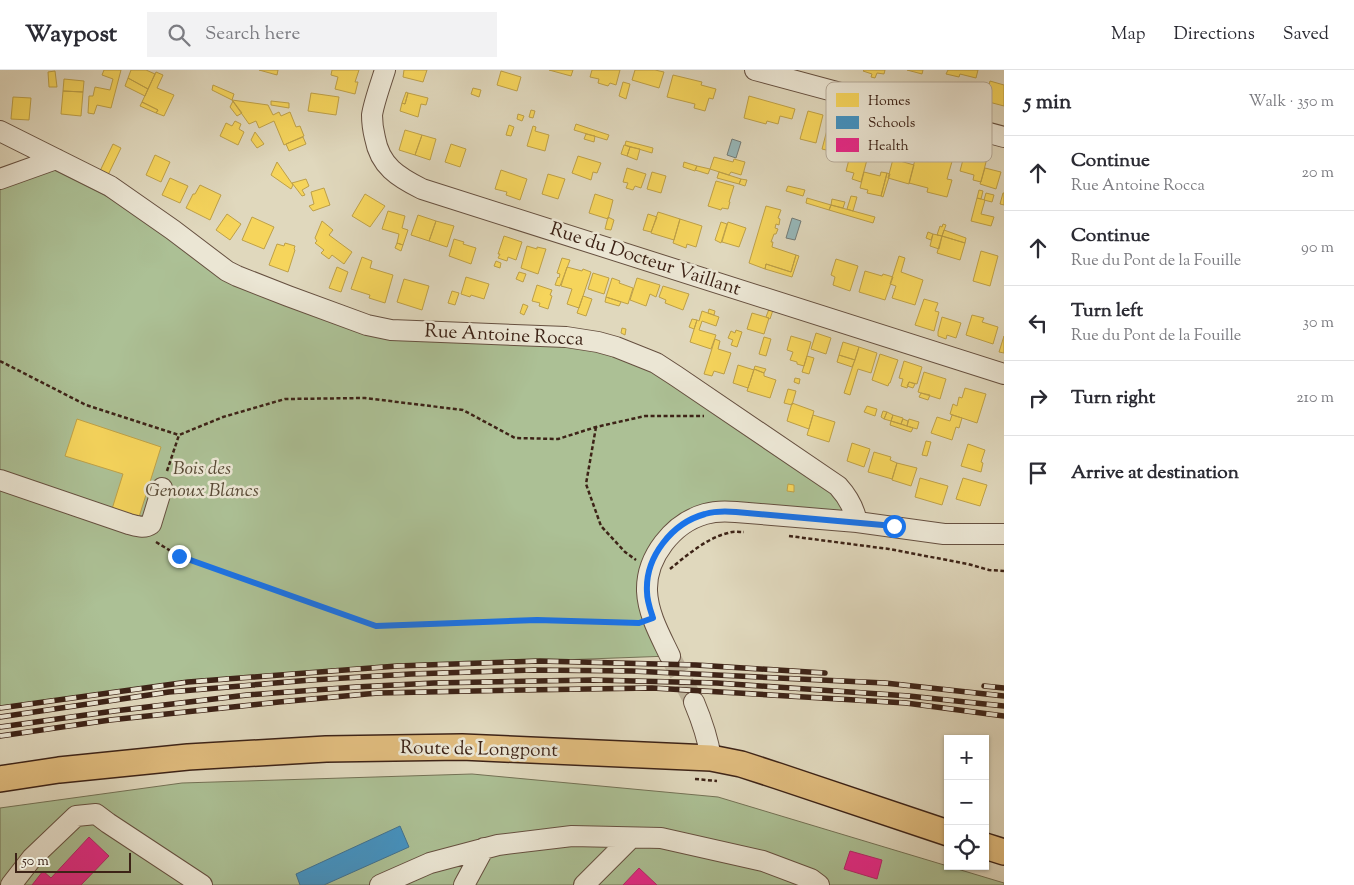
<!DOCTYPE html>
<html lang="en">
<head>
<meta charset="utf-8">
<style>
	:root { --surface:#fff; --page:#f2f2f3; --text:#2b2b33; --muted:#7c7c81; --line:#e1e1e2 }
	body { margin:0; font-family:"Sorts Mill Goudy",serif; background:var(--page); color:var(--text) }
	.controls { position:absolute; right:15px; bottom:15px; display:grid; overflow:hidden; border-radius:0px; box-shadow:0 1px 4px #0004 }
	.controls button { width:45px; height:45px; display:grid; place-items:center; padding:0; border:0; border-bottom:1px solid var(--line); background:var(--surface); color:var(--text); font:25px sans-serif }
	.scale { position:absolute; left:15px; bottom:12px; width:116px; box-sizing:border-box; padding-left:5px; border:2px solid #3d2317; border-top:0; font-size:14px; line-height:18px; white-space:nowrap; color:#3d2317; -webkit-text-stroke:4px #ebe6d4; paint-order:stroke }
	.stop { position:absolute; width:15px; height:15px; margin:-11px; border:4px solid #1a73e8; border-radius:50%; background:#fff }
	.stop.end { background:#1a73e8; border-color:#fff; box-shadow:0 1px 5px #0008 }
	.list { margin:0; padding:0; list-style:none }
	h2 { display:flex; justify-content:space-between; align-items:center; height:65px; margin:0; padding:0 20px; font-size:21px }
	h2 small { font-size:16px; font-weight:400; color:var(--muted) }
	.list li { display:grid; grid-template-columns:32px 1fr auto; gap:15px; align-items:center; box-sizing:border-box; height:75px; padding:0 20px; border-top:1px solid var(--line) }
	.list b { display:block; font-size:19px; white-space:nowrap }
	.list p { margin:0; font-size:16px; white-space:nowrap; color:var(--muted) }
	.list em { font-size:16px; font-style:normal; color:var(--muted) }
	.icon { flex:none; width:28px; height:28px; fill:none; stroke:currentColor; stroke-width:2; stroke-linecap:round; stroke-linejoin:round }
	.map { position:relative; flex:none; width:1004px; height:815px; overflow:hidden }
	header { display:flex; align-items:center; gap:30px; box-sizing:border-box; height:70px; padding:0 25px; background:var(--surface); border-bottom:1px solid var(--line) }
	header strong { font-size:24px }
	nav { display:flex; gap:28px; margin-inline-start:auto; font-size:18px }
	.search { width:350px; height:45px; background:var(--page); display:flex; align-items:center; gap:12px; box-sizing:border-box; padding:0 18px; border-radius:0px; color:var(--muted); font-size:19px }
	main { display:flex }
	aside { flex:1; background:var(--surface) }
	.map>svg:first-child { display:block }
</style>
</head>
<body>
<header>
<strong>Waypost</strong>
<div class="search"><svg class="icon" aria-label="search" viewBox="0 0 24 24"><circle cx="10" cy="10" r="6"/><path d="M15 15l6 6"/></svg>Search here</div>
<nav><a>Map</a><a>Directions</a><a>Saved</a></nav>
</header>
<main>
<div class="map">
<svg width="1004" height="815" viewBox="0 0 1004 815">
	<rect width="100%" height="100%" fill="#e0d8bd"/>
	<filter id="stains"><feTurbulence type="fractalNoise" baseFrequency=".004" numOctaves="4"/><feColorMatrix values="0 0 0 0 .2 0 0 0 0 .09 0 0 0 0 .02 0 0 0 .5 -.17"/></filter>
	<radialGradient id="worn" r=".72"><stop offset=".6" stop-color="#630" stop-opacity="0"/><stop offset="1" stop-color="#630" stop-opacity=".3"/></radialGradient>
	<path fill="#acc095" stroke="#747256" d="M 52,99 L 108,127 L 172,169 L 367,255 L 616,277 L 838,416 L 855,442 L 705,444 L 649,500 L 670,586 L 397,596 L 188,612 L 0,638 L 0,118 Z
		M 472,704 L 718,727 L 1004,813 L 1004,815 L 0,815 L 0,738 L 182,713 Z"/>
	<path fill="#97b8ba" stroke="#737c79" d="M 732,69 L 741,72 L 736,88 L 727,85 Z
		M 792,148 L 801,151 L 795,170 L 786,168 Z"/>
	<path fill="#f6d55c" stroke="#bea047" d="M 104,0 L 121,0 L 111,38 L 97,35 L 94,44 L 88,43 L 89,26 L 93,26 L 95,17 L 110,20 L 113,9 L 102,5 Z
		M 131,0 L 146,0 L 155,4 L 148,19 L 128,8 Z
		M 259,0 L 278,0 L 277,5 Z
		M 332,0 L 359,0 L 355,12 L 358,12 L 355,24 L 335,19 L 338,7 L 331,5 Z
		M 404,0 L 427,0 L 423,12 L 403,7 Z
		M 549,0 L 573,0 L 571,6 Z
		M 592,0 L 620,0 L 616,15 L 610,13 L 608,16 L 598,13 L 599,9 L 590,7 Z
		M 635,0 L 655,0 L 664,2 L 659,18 L 632,10 Z
		M 864,0 L 885,0 L 884,4 L 877,3 L 875,8 L 871,7 L 872,4 L 863,1 Z
		M 907,0 L 923,0 L 922,4 Z
		M 948,0 L 978,0 L 976,8 L 960,4 L 959,7 L 946,4 Z
		M 55,1 L 57,17 L 49,17 L 48,2 Z
		M 501,1 L 521,7 L 517,21 L 497,15 Z
		M 156,2 L 163,5 L 157,18 L 174,25 L 164,46 L 156,43 L 158,40 L 142,32 Z
		M 673,5 L 702,12 L 701,15 L 716,19 L 713,29 L 709,28 L 705,41 L 694,38 L 695,34 L 667,27 Z
		M 128,8 L 148,19 L 145,26 L 125,16 Z
		M 64,9 L 84,11 L 83,22 L 63,21 Z
		M 990,11 L 1004,15 L 1004,36 L 985,31 Z
		M 623,12 L 630,14 L 626,29 L 619,26 Z
		M 213,15 L 234,24 L 232,30 L 212,20 Z
		M 473,18 L 481,20 L 479,27 L 471,24 Z
		M 63,21 L 83,22 L 81,46 L 61,44 Z
		M 406,22 L 408,23 L 405,34 L 402,33 Z
		M 311,23 L 339,27 L 336,45 L 308,41 Z
		M 408,23 L 428,28 L 426,35 L 421,34 L 418,47 L 400,41 L 402,33 L 405,34 Z
		M 749,26 L 795,39 L 792,49 L 780,46 L 778,54 L 767,51 L 766,54 L 744,48 Z
		M 13,27 L 31,28 L 29,50 L 11,49 Z
		M 232,30 L 268,35 L 273,45 L 279,42 L 281,46 L 290,42 L 296,57 L 300,56 L 304,66 L 284,75 L 274,51 L 259,58 L 256,51 L 249,54 Z
		M 233,31 L 242,43 L 237,46 L 230,37 Z
		M 271,31 L 289,33 L 289,38 L 271,35 Z
		M 142,32 L 158,40 L 156,43 L 140,36 Z
		M 531,40 L 535,41 L 533,48 L 529,47 Z
		M 808,41 L 823,45 L 816,73 L 800,69 Z
		M 518,44 L 524,46 L 522,51 L 517,49 Z
		M 235,51 L 241,54 L 239,59 L 244,62 L 238,75 L 220,66 L 226,53 L 232,56 Z
		M 576,54 L 609,65 L 607,70 L 574,60 Z
		M 509,55 L 514,57 L 511,66 L 506,65 Z
		M 533,56 L 536,57 L 535,61 L 549,65 L 545,81 L 527,76 Z
		M 405,60 L 422,65 L 415,85 L 399,80 Z
		M 827,60 L 843,64 L 839,83 L 822,79 Z
		M 255,62 L 264,74 L 257,78 L 251,70 Z
		M 586,64 L 595,66 L 594,72 L 584,69 Z
		M 422,65 L 436,69 L 430,90 L 415,85 Z
		M 303,67 L 306,74 L 289,81 L 286,74 Z
		M 626,71 L 653,78 L 652,83 L 625,75 Z
		M 113,74 L 121,78 L 108,105 L 100,101 Z
		M 451,74 L 466,79 L 460,97 L 445,92 Z
		M 624,75 L 630,77 L 627,86 L 621,84 Z
		M 630,77 L 640,79 L 637,90 L 627,86 Z
		M 918,78 L 953,88 L 947,109 L 952,110 L 947,127 L 927,122 L 928,118 L 909,113 Z
		M 851,82 L 868,86 L 861,112 L 852,109 L 854,103 L 846,101 Z
		M 965,82 L 987,88 L 981,112 L 973,110 L 974,105 L 960,101 Z
		M 155,85 L 170,92 L 161,112 L 146,105 Z
		M 578,86 L 601,93 L 597,103 L 593,102 L 591,110 L 572,103 Z
		M 714,87 L 733,92 L 734,89 L 745,92 L 741,105 L 731,102 L 729,105 L 710,99 Z
		M 893,89 L 914,95 L 909,114 L 888,108 Z
		M 277,92 L 293,115 L 291,119 L 271,105 Z
		M 684,92 L 697,96 L 695,101 L 683,97 Z
		M 697,96 L 710,99 L 708,104 L 695,100 Z
		M 627,98 L 646,104 L 641,118 L 635,116 L 633,120 L 626,118 L 628,113 L 623,112 Z
		M 985,98 L 1001,102 L 996,119 L 980,114 Z
		M 501,100 L 527,109 L 520,130 L 506,125 L 507,122 L 495,119 Z
		M 652,102 L 666,106 L 661,123 L 647,119 Z
		M 719,102 L 741,109 L 739,114 L 717,108 Z
		M 864,102 L 880,106 L 881,102 L 887,103 L 881,126 L 867,123 L 868,120 L 860,118 Z
		M 887,103 L 890,104 L 883,127 L 881,126 Z
		M 548,104 L 565,109 L 558,129 L 542,124 Z
		M 170,108 L 188,116 L 180,133 L 162,125 Z
		M 306,109 L 309,116 L 302,120 L 305,125 L 302,126 L 292,113 Z
		M 741,109 L 747,110 L 745,116 L 739,114 Z
		M 716,111 L 734,116 L 729,132 L 730,132 L 728,139 L 722,138 L 721,140 L 708,136 Z
		M 200,115 L 221,125 L 210,150 L 186,138 L 193,124 L 195,124 Z
		M 788,116 L 805,120 L 803,126 L 786,121 Z
		M 324,118 L 330,135 L 313,141 L 309,136 L 314,134 L 311,122 Z
		M 979,120 L 983,121 L 981,129 L 977,128 Z
		M 986,123 L 994,125 L 992,132 L 984,130 Z
		M 1003,123 L 1004,123 L 1004,135 L 1000,134 Z
		M 365,124 L 385,136 L 370,157 L 352,146 Z
		M 595,124 L 613,130 L 608,149 L 589,143 Z
		M 851,126 L 857,127 L 853,141 L 847,139 Z
		M 807,128 L 831,135 L 829,140 L 806,133 Z
		M 977,128 L 985,130 L 981,144 L 994,147 L 991,156 L 971,151 Z
		M 832,129 L 845,132 L 843,138 L 831,135 Z
		M 831,135 L 875,147 L 873,153 L 829,140 Z
		M 766,136 L 781,140 L 778,148 L 780,149 L 779,155 L 776,154 L 775,158 L 778,159 L 776,164 L 774,164 L 771,172 L 773,172 L 772,177 L 796,185 L 791,202 L 766,194 L 765,199 L 749,193 Z
		M 388,141 L 405,146 L 402,158 L 408,160 L 403,175 L 397,173 L 399,164 L 382,159 Z
		M 658,142 L 680,149 L 674,170 L 651,163 Z
		M 227,144 L 241,154 L 230,170 L 216,160 Z
		M 648,144 L 657,147 L 651,162 L 643,160 Z
		M 418,145 L 436,151 L 429,171 L 411,165 Z
		M 252,147 L 274,157 L 264,179 L 242,170 Z
		M 608,147 L 614,150 L 611,160 L 605,159 Z
		M 680,149 L 702,156 L 696,177 L 687,174 L 686,178 L 673,173 Z
		M 322,151 L 333,160 L 329,165 L 352,182 L 344,194 L 332,185 L 329,189 L 321,183 L 324,180 L 315,173 L 317,171 L 315,168 Z
		M 436,151 L 454,156 L 447,177 L 429,171 Z
		M 721,152 L 727,154 L 721,173 L 715,170 Z
		M 728,152 L 746,158 L 739,177 L 722,172 Z
		M 943,154 L 946,155 L 942,166 L 937,165 L 940,156 L 942,157 Z
		M 944,160 L 966,168 L 965,173 L 942,166 Z
		M 928,162 L 933,164 L 931,170 L 926,168 Z
		M 933,164 L 942,166 L 939,179 L 930,176 Z
		M 504,166 L 522,172 L 516,190 L 508,187 L 507,191 L 498,188 L 500,184 L 498,184 Z
		M 942,166 L 965,173 L 960,190 L 937,183 Z
		M 454,169 L 464,172 L 463,174 L 476,178 L 471,194 L 449,186 Z
		M 285,173 L 295,176 L 294,179 L 295,180 L 288,202 L 269,195 L 277,174 L 284,176 Z
		M 397,173 L 403,175 L 401,181 L 395,178 Z
		M 527,176 L 537,179 L 537,177 L 546,179 L 538,204 L 521,198 Z
		M 981,181 L 998,186 L 990,216 L 973,211 Z
		M 796,185 L 799,186 L 792,207 L 765,199 L 766,194 L 791,202 Z
		M 899,186 L 905,188 L 901,202 L 923,210 L 915,235 L 892,228 L 896,216 L 890,214 Z
		M 362,187 L 372,191 L 370,198 L 393,205 L 385,233 L 369,228 L 370,225 L 351,219 Z
		M 562,188 L 570,190 L 560,216 L 555,215 L 558,207 L 559,208 L 560,204 L 557,203 Z
		M 836,189 L 858,196 L 850,221 L 833,215 L 835,207 L 831,205 Z
		M 496,191 L 501,193 L 500,198 L 494,196 Z
		M 337,197 L 348,202 L 341,222 L 329,218 Z
		M 567,197 L 582,201 L 583,199 L 591,202 L 579,238 L 567,234 L 572,219 L 561,216 Z
		M 865,201 L 882,206 L 883,204 L 893,207 L 885,230 L 859,222 Z
		M 519,202 L 526,204 L 523,212 L 516,209 Z
		M 593,203 L 609,208 L 604,224 L 588,219 Z
		M 466,207 L 489,214 L 484,229 L 471,225 L 470,227 L 461,224 Z
		M 612,208 L 620,211 L 619,213 L 633,218 L 628,234 L 606,227 Z
		M 637,208 L 660,215 L 656,227 L 650,224 L 646,236 L 630,230 Z
		M 404,209 L 429,216 L 422,240 L 397,232 Z
		M 537,215 L 552,220 L 550,225 L 552,226 L 548,239 L 539,236 L 540,233 L 532,231 Z
		M 663,216 L 689,224 L 683,240 L 665,233 L 666,230 L 659,227 Z
		M 452,221 L 459,223 L 455,235 L 448,233 Z
		M 583,226 L 592,229 L 586,246 L 577,243 Z
		M 606,227 L 621,232 L 619,236 L 605,232 Z
		M 924,229 L 938,233 L 935,241 L 939,242 L 934,261 L 915,255 Z
		M 523,234 L 528,236 L 524,245 L 520,243 Z
		M 709,239 L 715,241 L 714,245 L 708,243 Z
		M 769,239 L 773,240 L 770,249 L 766,247 Z
		M 702,241 L 719,247 L 716,256 L 702,251 L 699,260 L 716,265 L 711,279 L 690,272 L 697,250 L 699,251 Z
		M 752,243 L 769,248 L 764,264 L 747,259 Z
		M 972,245 L 984,248 L 982,252 L 998,257 L 993,274 L 966,265 Z
		M 942,247 L 961,253 L 956,268 L 947,265 L 946,269 L 938,266 L 938,262 Z
		M 692,249 L 697,250 L 694,259 L 689,257 Z
		M 622,258 L 626,259 L 625,265 L 621,263 Z
		M 736,260 L 742,262 L 737,277 L 731,275 L 733,270 L 728,268 L 731,261 L 735,263 Z
		M 816,263 L 831,268 L 826,284 L 811,279 Z
		M 791,266 L 811,272 L 804,296 L 797,294 L 797,292 L 790,290 L 793,282 L 787,280 Z
		M 1004,266 L 1004,283 L 999,282 Z
		M 764,267 L 771,269 L 766,286 L 759,284 Z
		M 715,269 L 720,271 L 718,279 L 731,283 L 724,304 L 714,301 L 712,306 L 704,304 Z
		M 843,272 L 859,277 L 855,290 L 839,285 Z
		M 859,277 L 877,283 L 871,303 L 858,299 L 850,325 L 844,323 Z
		M 880,284 L 898,290 L 890,313 L 889,313 L 888,316 L 872,310 Z
		M 839,285 L 855,290 L 852,297 L 837,292 Z
		M 807,286 L 814,288 L 809,304 L 802,302 Z
		M 904,291 L 922,297 L 917,314 L 909,312 L 907,318 L 901,316 L 903,309 L 899,308 Z
		M 738,295 L 754,300 L 748,318 L 733,313 Z
		M 755,296 L 766,299 L 764,303 L 754,299 Z
		M 754,299 L 764,303 L 764,306 L 776,310 L 770,328 L 747,321 Z
		M 924,302 L 946,309 L 940,329 L 918,322 Z
		M 795,308 L 800,309 L 799,314 L 794,312 Z
		M 909,312 L 915,314 L 913,318 L 907,316 Z
		M 965,318 L 986,324 L 977,353 L 950,344 L 953,334 L 957,336 L 959,327 L 962,328 Z
		M 788,319 L 796,321 L 792,335 L 784,333 Z
		M 921,323 L 930,325 L 928,330 L 919,327 Z
		M 792,333 L 814,341 L 809,359 L 787,351 Z
		M 867,336 L 877,339 L 875,346 L 864,342 Z
		M 883,341 L 887,342 L 884,349 L 881,347 Z
		M 887,342 L 893,345 L 891,351 L 884,349 Z
		M 813,345 L 835,352 L 829,372 L 807,365 Z
		M 893,345 L 903,348 L 901,354 L 891,351 Z
		M 952,345 L 962,348 L 959,358 L 956,357 L 952,370 L 931,363 L 937,347 L 950,351 Z
		M 77,349 L 161,377 L 139,447 L 112,439 L 123,404 L 65,386 Z
		M 903,349 L 908,351 L 907,356 L 901,354 Z
		M 909,349 L 919,352 L 917,359 L 907,356 Z
		M 891,351 L 913,358 L 911,362 L 890,355 Z
		M 926,371 L 931,372 L 927,386 L 922,385 Z
		M 852,373 L 870,379 L 864,397 L 847,391 Z
		M 968,374 L 985,380 L 981,392 L 983,393 L 981,402 L 961,396 Z
		M 874,382 L 891,387 L 890,390 L 897,393 L 892,409 L 868,402 Z
		M 897,393 L 917,398 L 911,416 L 892,410 Z
		M 920,408 L 948,416 L 942,435 L 915,427 Z
		M 963,408 L 987,415 L 980,436 L 956,429 Z
		M 788,414 L 794,415 L 794,422 L 787,421 Z"/>
	<path fill="#4393c3" stroke="#41718f" d="M 400,756 L 409,777 L 324,815 L 300,815 L 296,804 Z"/>
	<path fill="#e7298a" stroke="#b42768" d="M 89,767 L 109,786 L 81,815 L 32,815 L 43,801 L 51,808 Z
		M 850,781 L 882,790 L 877,809 L 844,799 Z
		M 639,798 L 657,815 L 623,815 Z"/>
	<g fill="none" stroke-linecap="round" stroke-linejoin="round">
		<path stroke="#bfb49c" stroke-width="20" stroke-dasharray="20 10" stroke-linecap="butt" d="M 670,586 L 694,632"/>
		<g stroke="#665040" stroke-width="22">
			<path id="minor" d="M 385,0 C 381,13 374,32 372,45 C 372,52 373,60 375,68 C 380,96 398,107 422,119 L 1004,304
				M 755,0 L 1004,67
				M 0,61 L 110,116 L 173,160 L 227,201 L 237,206 L 288,226 L 367,255 L 391,260 L 566,267 L 598,272 L 616,277 L 656,293 L 676,306 L 838,416 C 848,427 854,437 857,452
				M 0,109 L 56,89
				M 0,410 L 129,454 C 137,456 144,459 151,454 L 162,418
				M 670,586 C 660,565 648,544 647,521 C 646,487 673,453 705,444 C 715,441 726,441 736,442 L 857,452 L 944,464 L 1004,464
				M 694,632 C 702,651 708,669 711,688
				M 11,815 L 32,788 L 76,746 L 96,744 L 108,753 L 202,815
				M 380,815 L 430,793 L 498,775 L 572,766 L 661,768 L 763,791 L 811,809 L 819,815
				M 464,815 L 484,778
				M 584,815 L 631,768"/>
		</g>
		<g stroke="#3d2317" stroke-width="28">
			<path id="major" d="M 0,709 L 59,700 L 188,687 L 326,679 L 462,677 L 711,688 L 741,694 L 778,706 L 948,763
				M 985,776 L 1004,782"/>
		</g>
		<path stroke="#3d2317" stroke-width="2.5" stroke-dasharray="4 2.5" stroke-linecap="butt" d="M 0,291 L 86,335 L 179,365
			M 596,357 L 586,414 L 601,456 L 625,482 L 636,490
			M 167,401 L 179,365 L 223,347 L 285,329 L 365,328 L 463,340 L 515,368 L 558,369 L 596,357 L 645,346 L 704,346
			M 789,466 L 889,479 L 968,494 L 989,500 L 1004,501
			M 156,472 L 179,486 L 376,556 L 537,550 L 637,553
			M 670,499 C 687,485 707,468 728,463 C 733,461 739,462 744,462
			M 695,709 L 717,711"/>
		<use href="#minor" stroke="#ebe6d4" stroke-width="20"/>
		<use href="#major" stroke="#e0bc7e" stroke-width="25"/>
		<g stroke="#3d2317" stroke-width="5.5">
			<path id="rail" d="M 984,616 L 1004,618
				M 0,638 L 188,612 L 397,596 L 540,591 L 696,595 L 825,603
				M 0,647 L 169,622 L 311,610 L 411,604 L 534,600 L 632,601 L 885,613 L 1004,626
				M 0,657 L 114,641 L 247,625 L 356,617 L 434,613 L 593,610 L 717,613 L 909,626 L 1004,636
				M 0,666 L 110,650 L 279,632 L 378,623 L 523,620 L 652,618 L 906,633 L 1004,646"/>
		</g>
		<use href="#rail" stroke="#ebe6d4" stroke-width="4" stroke-dasharray="11" stroke-linecap="butt"/>
	</g>
	<g fill="none" stroke-linecap="round" stroke-linejoin="round">
		<path stroke="#1a73e8" stroke-width="6" d="M 179,486 L 376,556 L 537,550 L 639,553 L 653,548 C 650,539 647,531 647,522 C 645,487 672,453 705,444 C 715,441 725,441 736,442 L 894,456"/>
	</g>
	<g text-anchor="middle" dominant-baseline="central" stroke-width="5" stroke-linejoin="round" paint-order="stroke">
		<g font-size="19" fill="#3d2317" stroke="#ebe6d4">
			<text transform="translate(645 190) rotate(18)">Rue du Docteur Vaillant</text>
			<text transform="translate(504 266) rotate(3)">Rue Antoine Rocca</text>
			<text transform="translate(479 680) rotate(1)">Route de Longpont</text>
		</g>
		<g font-size="19" font-style="italic" fill="#594a36" stroke="#ebe6d4">
			<text x="202" y="399">Bois des<tspan x="202" dy="22">Genoux Blancs</tspan></text>
		</g>
	</g>
	<rect x="826" y="12" width="166" height="80" rx="8" fill="#ebe6d4" stroke="#b7ac9b" stroke-width="1"/>
	<rect x="836" y="23" width="23" height="14" fill="#f6d55c"/>
	<rect x="836" y="46" width="23" height="13" fill="#4393c3"/>
	<rect x="836" y="68" width="23" height="14" fill="#e7298a"/>
	<g font-size="14" fill="#3d2317">
		<text x="868" y="35">Homes</text>
		<text x="868" y="57">Schools</text>
		<text x="868" y="80">Health</text>
	</g>
	<rect width="100%" height="100%" filter="url(#stains)"/>
	<rect width="100%" height="100%" fill="url(#worn)"/>
</svg>
<div class="controls">
<button>+</button>
<button>−</button>
<button><svg class="icon" aria-label="locate" viewBox="0 0 24 24"><circle cx="12" cy="12" r="6"/><path d="M12 2v4M12 18v4M2 12h4M18 12h4"/></svg></button>
</div>
<div class="scale">50 m</div>
<div class="stop" style="left:894px;top:456px"></div>
<div class="stop end" style="left:179px;top:486px"></div>
</div>
<aside>
<h2>5 min<small>Walk · 350 m</small></h2>
<ul class="list">
<li><svg class="icon" aria-label="ahead" viewBox="0 0 24 24"><path d="M12 20V5M6 11l6-6 6 6"/></svg><div><b>Continue</b><p>Rue Antoine Rocca</p></div><em>20 m</em></li>
<li><svg class="icon" aria-label="ahead" viewBox="0 0 24 24"><path d="M12 20V5M6 11l6-6 6 6"/></svg><div><b>Continue</b><p>Rue du Pont de la Fouille</p></div><em>90 m</em></li>
<li><svg class="icon" aria-label="left" viewBox="0 0 24 24"><path d="M17 20v-9H6M10 6l-5 5 5 5"/></svg><div><b>Turn left</b><p>Rue du Pont de la Fouille</p></div><em>30 m</em></li>
<li><svg class="icon" aria-label="right" viewBox="0 0 24 24"><path d="M7 20v-9h11M14 6l5 5-5 5"/></svg><div><b>Turn right</b></div><em>210 m</em></li>
<li><svg class="icon" aria-label="arrive" viewBox="0 0 24 24"><path d="M6 21V4h12l-3 4 3 4H6"/></svg><div><b>Arrive at destination</b></div></li>
</ul>
</aside>
</main>
</body>
</html>
